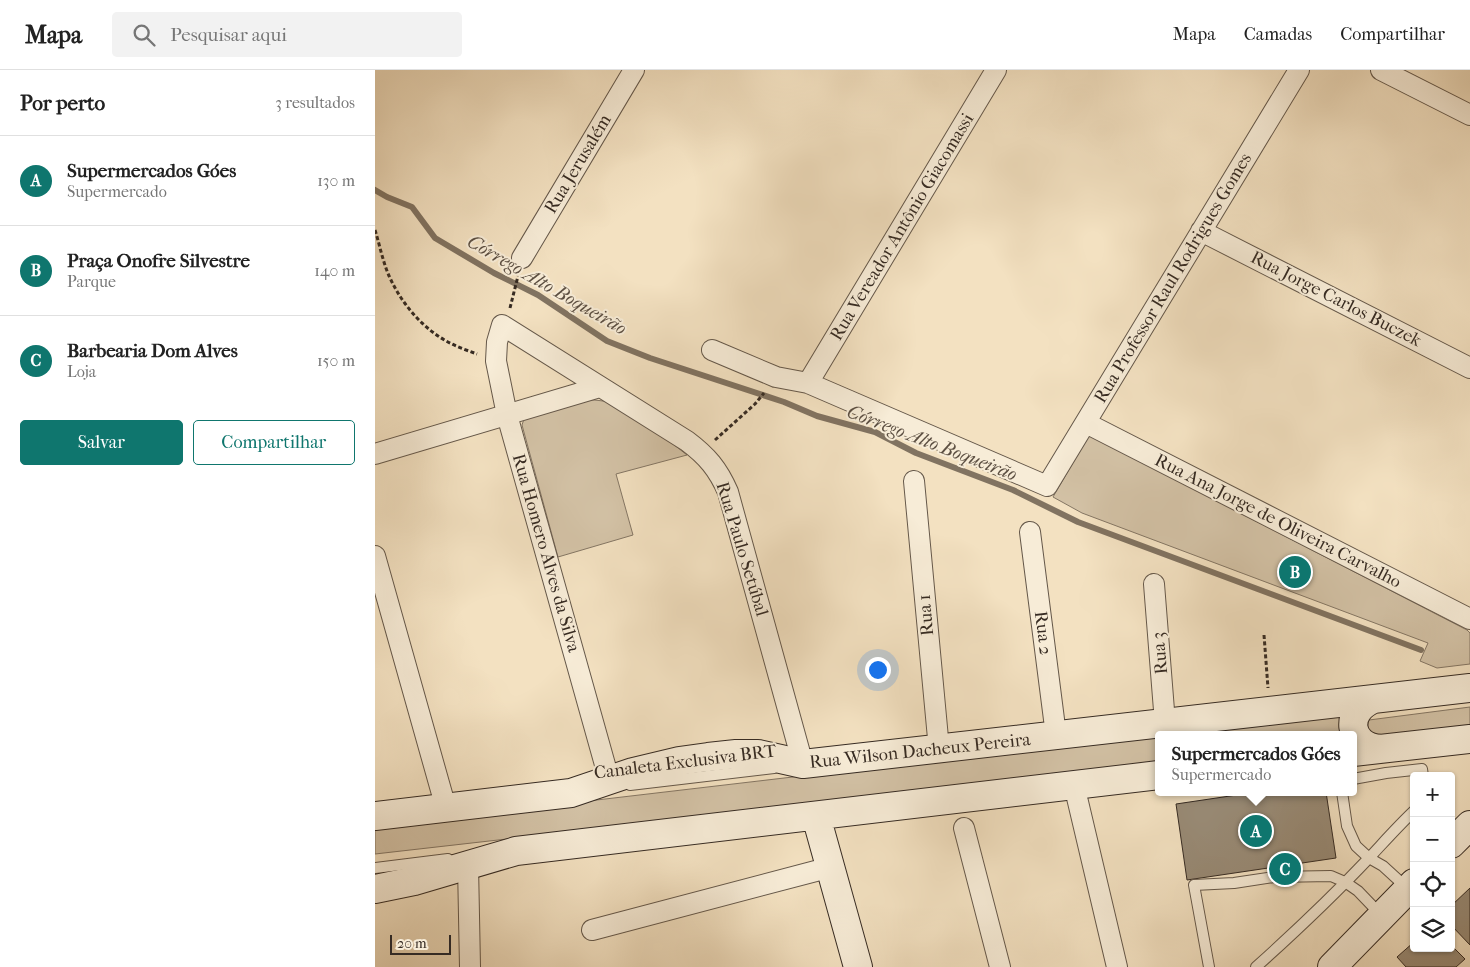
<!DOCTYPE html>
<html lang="pt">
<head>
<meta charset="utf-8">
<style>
	:root { --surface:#fff; --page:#f2f2f2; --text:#222; --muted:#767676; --line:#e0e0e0; --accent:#0f766e }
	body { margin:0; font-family:"IM FELL French Canon",serif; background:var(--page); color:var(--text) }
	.controls { position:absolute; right:15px; bottom:15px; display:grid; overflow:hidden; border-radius:5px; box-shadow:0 1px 4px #0004 }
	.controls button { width:45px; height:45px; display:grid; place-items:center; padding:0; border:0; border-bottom:1px solid var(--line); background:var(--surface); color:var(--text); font:25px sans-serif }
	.scale { position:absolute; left:15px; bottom:12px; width:61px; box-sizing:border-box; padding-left:5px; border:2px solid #362b23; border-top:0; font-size:14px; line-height:18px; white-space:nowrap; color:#362b23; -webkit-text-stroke:4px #f7ecd7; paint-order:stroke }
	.you { position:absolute; left:502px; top:599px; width:18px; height:18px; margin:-12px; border:4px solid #fff; border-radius:50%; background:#1a73e8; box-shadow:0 0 0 8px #1a73e833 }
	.badge { display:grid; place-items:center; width:32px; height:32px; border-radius:50%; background:var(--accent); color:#fff; font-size:16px; font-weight:700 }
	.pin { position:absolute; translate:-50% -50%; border:2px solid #fff; box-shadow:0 1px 5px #0006 }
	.popup { position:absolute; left:780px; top:661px; width:202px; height:65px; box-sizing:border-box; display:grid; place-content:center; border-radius:5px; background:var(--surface); filter:drop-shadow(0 1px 4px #0005); font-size:16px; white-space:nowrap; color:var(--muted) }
	.popup b { font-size:19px; color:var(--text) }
	.popup::after { content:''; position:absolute; left:50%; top:100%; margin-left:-10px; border:10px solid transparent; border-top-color:var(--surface) }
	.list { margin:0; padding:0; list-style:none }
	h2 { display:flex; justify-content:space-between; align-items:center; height:65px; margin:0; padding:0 20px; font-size:21px }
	h2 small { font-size:16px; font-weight:400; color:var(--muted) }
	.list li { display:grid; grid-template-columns:32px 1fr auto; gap:15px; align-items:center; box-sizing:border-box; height:90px; padding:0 20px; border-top:1px solid var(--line) }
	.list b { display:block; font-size:19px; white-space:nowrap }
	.list p { margin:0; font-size:16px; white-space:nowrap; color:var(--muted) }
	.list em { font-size:16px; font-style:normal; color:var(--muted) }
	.actions { display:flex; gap:10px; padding:15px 20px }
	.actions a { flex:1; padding:11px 0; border:1px solid var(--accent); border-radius:5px; text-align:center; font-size:18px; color:var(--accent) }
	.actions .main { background:var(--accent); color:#fff }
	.icon { flex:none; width:28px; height:28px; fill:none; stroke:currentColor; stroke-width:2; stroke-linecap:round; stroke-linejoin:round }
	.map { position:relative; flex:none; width:1095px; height:897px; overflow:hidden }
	header { display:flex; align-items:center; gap:30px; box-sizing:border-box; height:70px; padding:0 25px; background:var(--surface); border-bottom:1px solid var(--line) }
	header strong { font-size:24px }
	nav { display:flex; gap:28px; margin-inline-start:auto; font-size:18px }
	.search { width:350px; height:45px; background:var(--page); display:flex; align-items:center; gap:12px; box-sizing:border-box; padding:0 18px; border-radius:5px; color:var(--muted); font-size:19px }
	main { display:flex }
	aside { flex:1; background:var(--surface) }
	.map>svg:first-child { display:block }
</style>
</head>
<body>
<header>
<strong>Mapa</strong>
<div class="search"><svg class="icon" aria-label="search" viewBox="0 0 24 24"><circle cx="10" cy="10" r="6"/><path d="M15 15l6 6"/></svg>Pesquisar aqui</div>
<nav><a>Mapa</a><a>Camadas</a><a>Compartilhar</a></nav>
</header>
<main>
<aside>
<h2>Por perto<small>3 resultados</small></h2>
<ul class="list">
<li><span class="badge">A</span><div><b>Supermercados Góes</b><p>Supermercado</p></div><em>130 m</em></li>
<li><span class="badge">B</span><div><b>Praça Onofre Silvestre</b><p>Parque</p></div><em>140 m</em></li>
<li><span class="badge">C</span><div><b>Barbearia Dom Alves</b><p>Loja</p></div><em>150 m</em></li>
</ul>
<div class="actions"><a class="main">Salvar</a><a>Compartilhar</a></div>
</aside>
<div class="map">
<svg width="1095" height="897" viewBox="0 0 1095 897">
	<rect width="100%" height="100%" fill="#f3e1c1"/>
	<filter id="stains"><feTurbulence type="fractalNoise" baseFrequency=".004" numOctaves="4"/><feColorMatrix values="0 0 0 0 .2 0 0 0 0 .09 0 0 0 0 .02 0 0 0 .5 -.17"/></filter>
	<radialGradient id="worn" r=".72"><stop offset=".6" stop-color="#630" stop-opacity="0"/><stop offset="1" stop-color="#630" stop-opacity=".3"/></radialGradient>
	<path fill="#d3c2a6" stroke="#847664" d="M 205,329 C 217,330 231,330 243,335 C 266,346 291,369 312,385 L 241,404 L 258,465 L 183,487 L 147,355 L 149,349 Z
		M 714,365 L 1092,560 L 1095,563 L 1095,594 L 1062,598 L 1045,591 L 1053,573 L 707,443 L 678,427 Z
		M 1095,637 L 1095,657 L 1000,670 C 995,663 991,659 994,650 Z
		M 972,642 L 967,665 L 784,665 L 783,695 L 0,784 L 0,756 Z"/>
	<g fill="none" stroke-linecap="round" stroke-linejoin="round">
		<path stroke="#817361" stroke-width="6" d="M 0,120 L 12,127 L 37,137 L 60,168 L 119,203 L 163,225 L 232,271 L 275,288 L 409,332 L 442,346 L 500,362 L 541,383 L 638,420 L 703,452 L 1046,580"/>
	</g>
	<path fill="#988a75" stroke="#362b23" d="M 882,722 L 951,722 L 961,788 L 812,810 L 801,734 Z
		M 1095,818 L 1095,875 L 1076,855 L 1076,836 Z
		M 1039,872 L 1039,878 L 1076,878 L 1076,875 L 1090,889 L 1081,897 L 1031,897 L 1022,887 Z"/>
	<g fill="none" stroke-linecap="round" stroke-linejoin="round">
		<g stroke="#65584a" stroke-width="12">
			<path id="service" d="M 978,709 L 1011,703 L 1047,699 L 1048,706
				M 255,715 L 399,698
				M 967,722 L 972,756 L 981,776 L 994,788 L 1008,796 L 1032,818
				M 0,798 L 73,789
				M 834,897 L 819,815 L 859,813 L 899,807 L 956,806 L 970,812 L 983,821 L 1007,846
				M 881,897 C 920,862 958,826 994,788 C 1009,772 1023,756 1039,741"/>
		</g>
		<g stroke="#65584a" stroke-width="22">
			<path id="minor" d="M 1006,0 L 1095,45
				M 826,161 L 1095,298
				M 147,188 L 259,0
				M 337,280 L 401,307 L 433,313 L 672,416 L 924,0
				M 433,313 L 621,0
				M 711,353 L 1095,549
				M 0,384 L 225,317
				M 539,411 L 564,679
				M 655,462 L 681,665
				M 0,486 L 71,738
				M 779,514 L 790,653
				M 234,709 L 132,345 L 121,291 L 122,272 L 127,255 L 312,371 C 332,386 343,399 353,422 L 428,694
				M 699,715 L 742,897
				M 589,758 L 625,897
				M 93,795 L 95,897
				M 217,860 L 456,797"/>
		</g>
		<g stroke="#362b23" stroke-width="30">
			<path id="secondary" d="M 999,629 C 969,640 972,676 1005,679
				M 978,682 L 1095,669
				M 0,746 L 196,723 L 258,702 L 304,691 L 333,687 L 361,684 L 383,684 L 428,694 L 1095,618
				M 441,746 L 483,897
				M 1076,774 L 1095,755
				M 0,819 L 39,811 L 141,781 L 784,705
				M 957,897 L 1039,813"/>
		</g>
		<path stroke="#362b23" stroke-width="3" stroke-dasharray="4 2.5" stroke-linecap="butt" d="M 0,160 C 5,176 8,193 15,208 C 28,236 50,261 77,274 C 85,278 94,281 102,284
			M 135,238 L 143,206
			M 340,370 L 380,334 L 389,323
			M 889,565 L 893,618"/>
		<use href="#service" stroke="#f7ecd7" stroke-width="10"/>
		<use href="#minor" stroke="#f7ecd7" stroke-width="20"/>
		<use href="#secondary" stroke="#f7ecd7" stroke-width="28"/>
	</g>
	<g text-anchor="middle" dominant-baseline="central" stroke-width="4" stroke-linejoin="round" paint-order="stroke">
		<g font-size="18" fill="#362b23" stroke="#f7ecd7">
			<text transform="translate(203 94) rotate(-59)">Rua Jerusalém</text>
			<text transform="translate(527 157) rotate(-59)">Rua Vereador Antônio Giacomassi</text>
			<text transform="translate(798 208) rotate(-59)">Rua Professor Raul Rodrigues Gomes</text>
			<text transform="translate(961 229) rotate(27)">Rua Jorge Carlos Buczek</text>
			<text transform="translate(903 451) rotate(27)">Rua Ana Jorge de Oliveira Carvalho</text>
			<text transform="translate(367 479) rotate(73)">Rua Paulo Setúbal</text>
			<text transform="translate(171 483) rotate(74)">Rua Homero Alves da Silva</text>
			<text transform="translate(551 545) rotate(-95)">Rua 1</text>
			<text transform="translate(668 563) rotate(83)">Rua 2</text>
			<text transform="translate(785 583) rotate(-95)">Rua 3</text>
			<text transform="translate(545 681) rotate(-6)">Rua Wilson Dacheux Pereira</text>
			<text transform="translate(310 692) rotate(-7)">Canaleta Exclusiva BRT</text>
		</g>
		<g font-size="19" font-style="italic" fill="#5c4f42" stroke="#f7ecd7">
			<text transform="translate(172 215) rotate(30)">Córrego Alto Boqueirão</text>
			<text transform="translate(557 373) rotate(21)">Córrego Alto Boqueirão</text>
		</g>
	</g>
	<rect width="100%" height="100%" filter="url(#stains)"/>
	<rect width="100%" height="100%" fill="url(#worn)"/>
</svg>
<div class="controls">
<button>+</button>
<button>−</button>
<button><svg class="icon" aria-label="locate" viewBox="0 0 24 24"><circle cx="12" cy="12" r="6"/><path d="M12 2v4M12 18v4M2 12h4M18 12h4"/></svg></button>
<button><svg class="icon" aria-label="layers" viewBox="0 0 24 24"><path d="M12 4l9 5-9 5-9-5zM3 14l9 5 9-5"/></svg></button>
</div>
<div class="scale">20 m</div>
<div class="you"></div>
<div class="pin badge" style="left:881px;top:761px">A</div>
<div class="popup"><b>Supermercados Góes</b>Supermercado</div>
<div class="pin badge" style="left:920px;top:502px">B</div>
<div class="pin badge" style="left:910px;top:799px">C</div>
</div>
</main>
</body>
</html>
